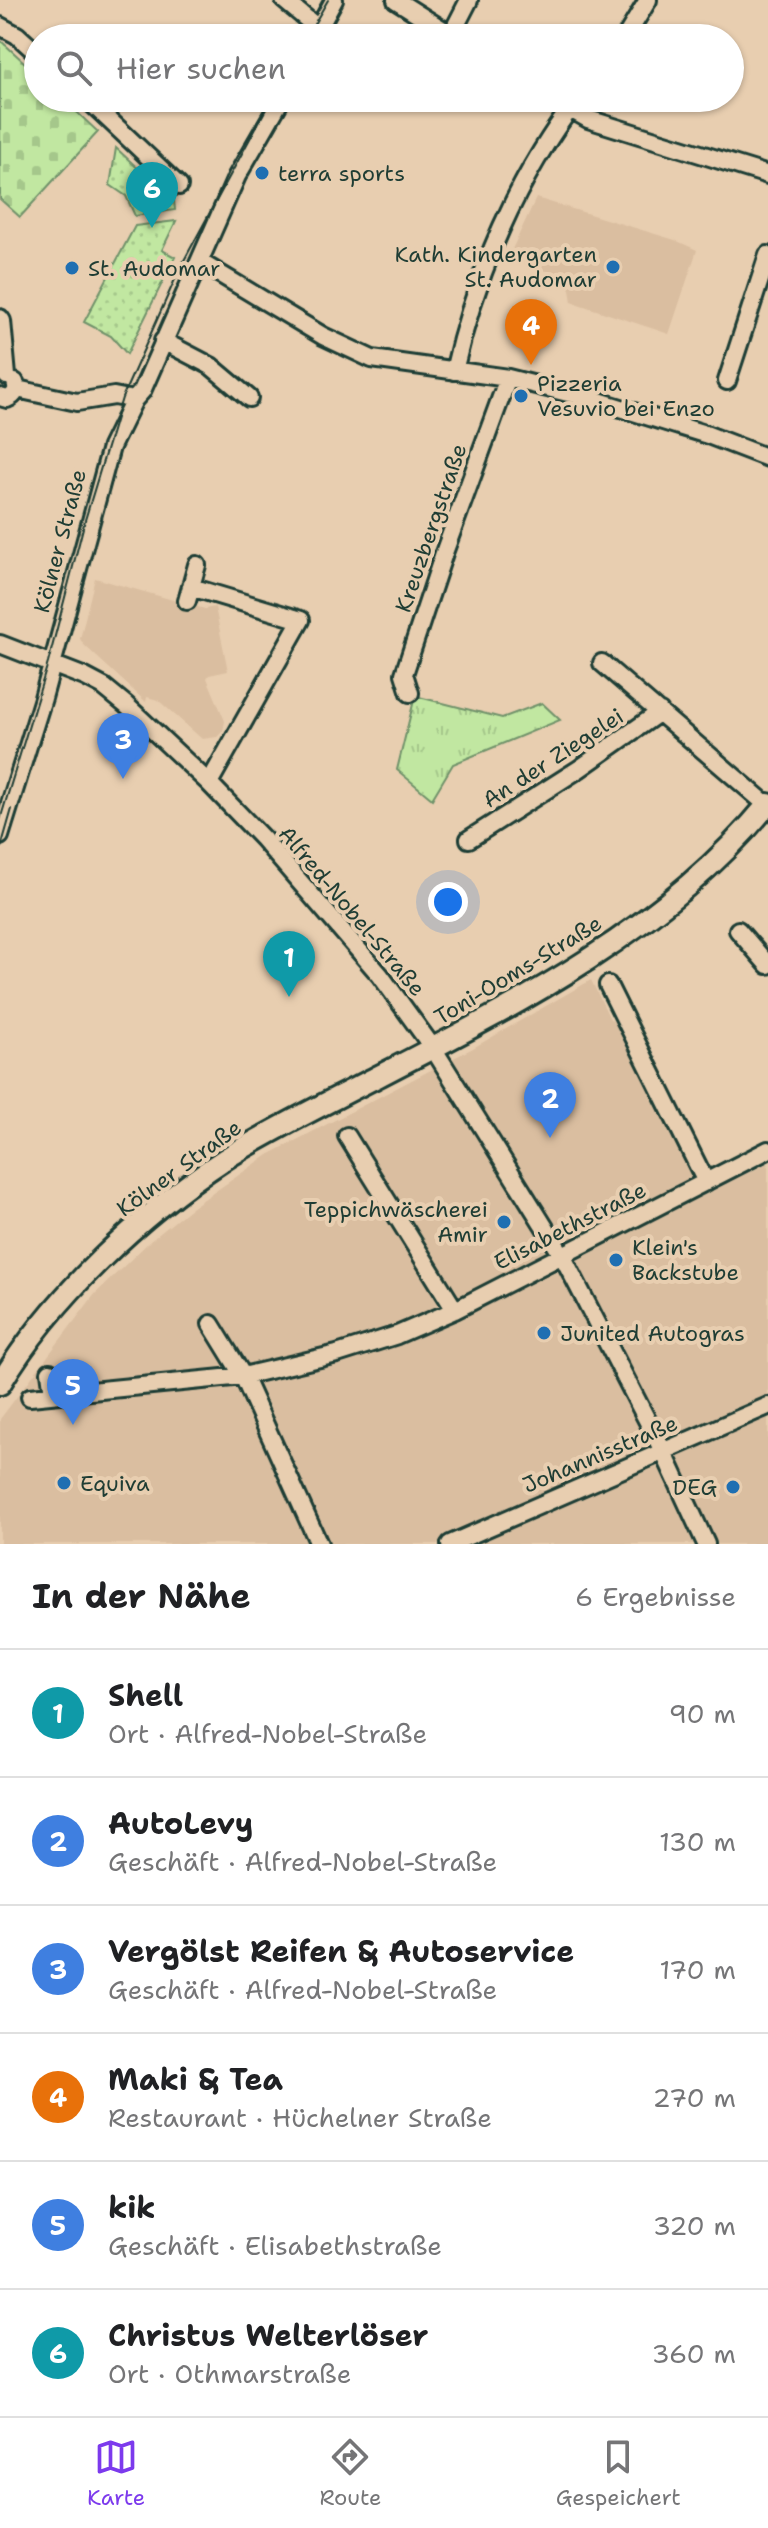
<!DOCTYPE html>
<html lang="de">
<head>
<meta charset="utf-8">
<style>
	:root { --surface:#fff; --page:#f2f2f2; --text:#202124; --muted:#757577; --line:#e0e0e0; --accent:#7c3aed }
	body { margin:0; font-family:"Shantell Sans",sans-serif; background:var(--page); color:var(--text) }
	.you { position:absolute; left:448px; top:902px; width:28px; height:28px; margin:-20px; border:6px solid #fff; border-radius:50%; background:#1a73e8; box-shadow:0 0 0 12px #1a73e833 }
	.badge { display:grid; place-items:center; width:52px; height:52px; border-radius:50%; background:var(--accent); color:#fff; font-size:26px; font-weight:700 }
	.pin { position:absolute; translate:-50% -66px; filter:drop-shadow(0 2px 4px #0008) }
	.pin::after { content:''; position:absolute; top:42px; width:28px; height:24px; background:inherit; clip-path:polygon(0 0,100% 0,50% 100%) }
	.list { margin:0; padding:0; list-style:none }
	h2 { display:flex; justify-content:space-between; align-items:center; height:104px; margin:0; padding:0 32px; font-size:34px }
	h2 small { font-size:26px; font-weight:400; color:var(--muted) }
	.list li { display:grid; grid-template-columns:52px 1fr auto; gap:24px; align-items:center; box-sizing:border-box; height:128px; padding:0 32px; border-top:2px solid var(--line) }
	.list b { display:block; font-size:30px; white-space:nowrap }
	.list p { margin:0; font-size:26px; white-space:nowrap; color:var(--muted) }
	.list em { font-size:26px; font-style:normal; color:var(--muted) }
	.icon { flex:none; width:44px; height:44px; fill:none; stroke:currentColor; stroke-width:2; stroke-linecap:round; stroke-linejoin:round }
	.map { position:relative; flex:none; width:768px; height:1544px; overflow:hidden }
	.search { position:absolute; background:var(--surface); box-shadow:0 2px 6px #0004; left:24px; right:24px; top:24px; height:88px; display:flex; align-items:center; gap:20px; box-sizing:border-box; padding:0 28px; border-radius:44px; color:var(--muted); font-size:30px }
	.sheet { height:872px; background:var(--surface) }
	nav { display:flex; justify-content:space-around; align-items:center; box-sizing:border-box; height:112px; border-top:2px solid var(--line); background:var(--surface); font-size:22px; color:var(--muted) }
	nav a { display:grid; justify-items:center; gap:4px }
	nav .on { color:var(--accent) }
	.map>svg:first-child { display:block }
</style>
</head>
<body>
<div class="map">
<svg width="768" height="1544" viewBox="0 0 768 1544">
	<defs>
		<pattern id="grass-dots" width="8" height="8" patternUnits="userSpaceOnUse" patternTransform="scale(2)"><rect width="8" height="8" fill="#c1e7a1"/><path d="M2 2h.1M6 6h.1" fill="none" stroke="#a5c78b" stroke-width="1.8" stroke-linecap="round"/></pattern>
		<pattern id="cemetery-stones" width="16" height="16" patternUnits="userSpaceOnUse" patternTransform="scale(2)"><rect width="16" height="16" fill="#c1e7a1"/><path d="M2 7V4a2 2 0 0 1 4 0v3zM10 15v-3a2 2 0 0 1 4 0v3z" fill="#a5c78b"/></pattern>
		<pattern id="park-tufts" width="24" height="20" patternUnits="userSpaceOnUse" patternTransform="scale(2)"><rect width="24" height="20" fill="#c1e7a1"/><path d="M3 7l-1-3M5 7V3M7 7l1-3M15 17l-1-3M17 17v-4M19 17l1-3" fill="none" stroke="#a5c78b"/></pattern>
	</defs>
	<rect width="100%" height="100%" fill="#e8ceb0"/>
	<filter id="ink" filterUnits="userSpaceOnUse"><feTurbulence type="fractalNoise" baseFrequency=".0125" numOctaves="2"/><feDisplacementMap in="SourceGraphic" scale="16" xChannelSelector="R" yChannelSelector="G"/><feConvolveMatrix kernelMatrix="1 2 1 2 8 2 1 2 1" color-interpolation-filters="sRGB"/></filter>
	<g filter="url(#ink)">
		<path fill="#dabea0" d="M 536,198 L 675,240 L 697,250 L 669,334 L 572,302 L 570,289 L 561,276 L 508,258 Z
			M 95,578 L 205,609 L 215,607 L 228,671 L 209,675 L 207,678 L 225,721 L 223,731 L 217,737 L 202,739 L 158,700 L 147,697 L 146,702 L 84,645 L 80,639 Z
			M 591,980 L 610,1019 L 627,1031 L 707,1193 L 768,1163 L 768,1544 L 0,1544 L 0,1419 L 95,1294 L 149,1242 L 191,1208 L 268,1155 L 473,1048 Z"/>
		<path fill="url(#grass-dots)" stroke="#70926a" stroke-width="2" d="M 116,148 L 159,188 L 167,187 L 174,200 L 175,210 L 135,216 L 126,196 L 110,185 Z
			M 176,221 L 162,250 L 175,257 L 127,354 L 111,336 L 84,322 L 135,226 Z"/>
		<path fill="url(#cemetery-stones)" stroke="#70926a" stroke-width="2" d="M 0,40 L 38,75 L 38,98 L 62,98 L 98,132 L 20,217 L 0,199 Z"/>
		<path fill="url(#park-tufts)" stroke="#70926a" stroke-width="2" d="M 415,696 L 502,718 L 542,703 L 560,720 L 453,764 L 432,799 L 397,770 Z"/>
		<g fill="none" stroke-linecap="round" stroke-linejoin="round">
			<g stroke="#1f3d34" stroke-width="22">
				<path id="minor" d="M 284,0 L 314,25 L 314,35
					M 396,0 L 456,38
					M 0,26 L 17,35 L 38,54
					M 451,35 L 469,0
					M 314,37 L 334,0
					M 625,38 L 648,0
					M 86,98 L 179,186
					M 551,98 L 588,119 L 768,175
					M 200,262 L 323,336 L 372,359 L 508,378 L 592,399 L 708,435 L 768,458
					M 0,318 L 2,321 L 7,376
					M 163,341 L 211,366 L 249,398
					M 454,371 C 476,274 517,177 578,98
					M 727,381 L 768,255
					M 17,389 L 77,402 L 114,396 L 134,400
					M 0,397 L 7,399 C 15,396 18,390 15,382
					M 191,587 L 301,620 L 209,783
					M 187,601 L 197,565
					M 0,644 L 85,677 L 104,687 L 126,705 L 209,783 L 263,839 L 380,975 L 433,1048 L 562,1255 L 663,1451 L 706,1544
					M 602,663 L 767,805
					M 410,693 L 404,674 L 444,553 L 508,378
					M 0,836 L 43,698 L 111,447 L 134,400 L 142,391 L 237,176 L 282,98
					M 469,839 L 579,769 L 660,712
					M 738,930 L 768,965
					M 608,985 L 706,1182
					M 347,1136 L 455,1310
					M 211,1324 L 243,1376 L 319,1544
					M 50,1372 L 53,1394
					M 30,1397 L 243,1376 L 337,1354 L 397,1335 L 455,1310 L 768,1150
					M 450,1544 L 768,1406"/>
			</g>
			<g stroke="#1f3d34" stroke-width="26">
				<path id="major" d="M 0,1384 C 52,1297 141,1214 225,1159 C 271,1130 321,1106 369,1081 C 513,1007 663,932 768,804"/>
			</g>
			<use href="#minor" stroke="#e8ceb0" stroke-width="16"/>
			<use href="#major" stroke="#e8ceb0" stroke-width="20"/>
			<path stroke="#1f3d34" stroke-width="2" d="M 306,38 L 328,0
				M 0,820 L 48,663 L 85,520 L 122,398 L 181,266 L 272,98
				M 0,851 L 12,809"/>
		</g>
	</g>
	<g fill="#1f6fb2" stroke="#e8ceb0" stroke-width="3">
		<circle cx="262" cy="173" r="8"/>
		<circle cx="613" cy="267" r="8"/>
		<circle cx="72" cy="268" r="8"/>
		<circle cx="521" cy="396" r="8"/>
		<circle cx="504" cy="1222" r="8"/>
		<circle cx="616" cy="1260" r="8"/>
		<circle cx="544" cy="1333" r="8"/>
		<circle cx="64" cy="1483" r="8"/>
		<circle cx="733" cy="1487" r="8"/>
	</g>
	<g text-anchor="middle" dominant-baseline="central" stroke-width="8" stroke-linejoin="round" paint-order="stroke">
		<g font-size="22" fill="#1f3d34" stroke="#e8ceb0" text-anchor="start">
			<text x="278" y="173">terra sports</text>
			<text x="597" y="254" text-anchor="end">Kath. Kindergarten<tspan x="597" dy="25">St. Audomar</tspan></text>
			<text x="88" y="268">St. Audomar</text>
			<text x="537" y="383">Pizzeria<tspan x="537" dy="25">Vesuvio bei Enzo</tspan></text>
			<text x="488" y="1209" text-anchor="end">Teppichwäscherei<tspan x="488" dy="25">Amir</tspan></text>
			<text x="632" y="1247">Klein's<tspan x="632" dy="25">Backstube</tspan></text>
			<text x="560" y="1333">Junited Autogras</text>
			<text x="80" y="1483">Equiva</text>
			<text x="717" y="1487" text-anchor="end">DEG</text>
		</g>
		<g font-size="22" fill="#1f3d34" stroke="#e8ceb0">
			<text transform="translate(431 528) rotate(-71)">Kreuzbergstraße</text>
			<text transform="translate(60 541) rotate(-75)">Kölner Straße</text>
			<text transform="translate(553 758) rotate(-33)">An der Ziegelei</text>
			<text transform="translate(352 911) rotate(50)">Alfred-Nobel-Straße</text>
			<text transform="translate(518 970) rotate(-31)">Toni-Ooms-Straße</text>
			<text transform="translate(179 1168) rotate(-36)">Kölner Straße</text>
			<text transform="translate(570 1226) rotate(-27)">Elisabethstraße</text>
			<text transform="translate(600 1454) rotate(-23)">Johannisstraße</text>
		</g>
	</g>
</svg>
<div class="you"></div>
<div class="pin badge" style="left:289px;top:997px;background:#0f9aa8">1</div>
<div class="pin badge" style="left:550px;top:1138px;background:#3f7fe0">2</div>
<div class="pin badge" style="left:123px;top:779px;background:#3f7fe0">3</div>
<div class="pin badge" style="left:531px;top:365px;background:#e8710a">4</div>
<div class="pin badge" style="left:73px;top:1425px;background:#3f7fe0">5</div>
<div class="pin badge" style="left:152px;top:228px;background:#0f9aa8">6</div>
<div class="search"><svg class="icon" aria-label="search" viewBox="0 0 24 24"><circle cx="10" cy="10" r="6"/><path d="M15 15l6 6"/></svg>Hier suchen</div>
</div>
<section class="sheet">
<h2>In der Nähe<small>6 Ergebnisse</small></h2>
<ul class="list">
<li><span class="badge" style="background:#0f9aa8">1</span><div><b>Shell</b><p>Ort · Alfred-Nobel-Straße</p></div><em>90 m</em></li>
<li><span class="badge" style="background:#3f7fe0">2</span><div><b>AutoLevy</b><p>Geschäft · Alfred-Nobel-Straße</p></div><em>130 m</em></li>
<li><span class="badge" style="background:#3f7fe0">3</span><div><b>Vergölst Reifen &amp; Autoservice</b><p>Geschäft · Alfred-Nobel-Straße</p></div><em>170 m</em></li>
<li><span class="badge" style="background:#e8710a">4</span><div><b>Maki &amp; Tea</b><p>Restaurant · Hüchelner Straße</p></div><em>270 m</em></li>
<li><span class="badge" style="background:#3f7fe0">5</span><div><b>kik</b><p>Geschäft · Elisabethstraße</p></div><em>320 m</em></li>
<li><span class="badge" style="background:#0f9aa8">6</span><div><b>Christus Welterlöser</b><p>Ort · Othmarstraße</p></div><em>360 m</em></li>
</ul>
</section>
<nav>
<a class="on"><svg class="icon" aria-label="map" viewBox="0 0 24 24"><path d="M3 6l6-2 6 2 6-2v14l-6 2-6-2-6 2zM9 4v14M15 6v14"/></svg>Karte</a>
<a><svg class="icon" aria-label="directions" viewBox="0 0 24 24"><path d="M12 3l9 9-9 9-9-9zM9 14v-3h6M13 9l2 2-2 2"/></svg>Route</a>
<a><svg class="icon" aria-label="saved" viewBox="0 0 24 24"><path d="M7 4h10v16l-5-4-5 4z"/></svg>Gespeichert</a>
</nav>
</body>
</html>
